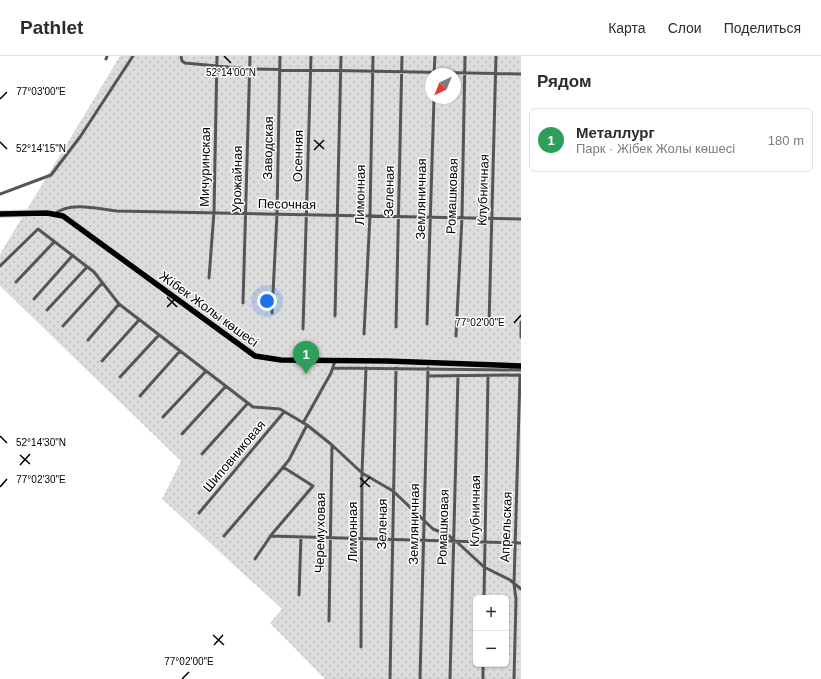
<!DOCTYPE html>
<html lang="ru">
<head>
<meta charset="utf-8">
<style>
	:root { --surface:#fff; --page:#f7f7f7; --text:#2b2b33; --muted:#7c7c81; --line:#e1e1e2; --accent:#000 }
	body { margin:0; font-family:Helvetica,sans-serif; background:var(--page); color:var(--text) }
	.controls { position:absolute; right:12px; bottom:12px; display:grid; overflow:hidden; border-radius:6px; box-shadow:0 1px 3px #0004 }
	.controls button { width:36px; height:36px; display:grid; place-items:center; padding:0; border:0; border-bottom:1px solid var(--line); background:var(--surface); color:var(--text); font:20px sans-serif }
	.compass { position:absolute; left:425px; top:12px; width:36px; height:36px; border-radius:50%; background:var(--surface); box-shadow:0 1px 3px #0004; rotate:223deg }
	.you { position:absolute; left:267px; top:245px; width:14px; height:14px; margin:-10px; border:3px solid #fff; border-radius:50%; background:#1a73e8; box-shadow:0 0 0 6px #1a73e833 }
	.badge { display:grid; place-items:center; width:26px; height:26px; border-radius:50%; background:var(--accent); color:#fff; font-size:13px; font-weight:700 }
	.pin { position:absolute; translate:-50% -33px; filter:drop-shadow(0 1px 2px #0008) }
	.pin::after { content:''; position:absolute; top:21px; width:14px; height:12px; background:inherit; clip-path:polygon(0 0,100% 0,50% 100%) }
	.list { margin:0; padding:0; list-style:none }
	h2 { display:flex; justify-content:space-between; align-items:center; height:52px; margin:0; padding:0 16px; font-size:17px }
	h2 small { font-size:13px; font-weight:400; color:var(--muted) }
	.list li { display:grid; grid-template-columns:26px 1fr auto; gap:12px; align-items:center; box-sizing:border-box; height:64px; margin:0 8px 8px; padding:0 8px; border:1px solid var(--line); border-radius:6px }
	.list b { display:block; font-size:15px; white-space:nowrap }
	.list p { margin:0; font-size:13px; white-space:nowrap; color:var(--muted) }
	.list em { font-size:13px; font-style:normal; color:var(--muted) }
	.map { position:relative; flex:none; width:521px; height:623px; overflow:hidden }
	header { display:flex; align-items:center; gap:24px; box-sizing:border-box; height:56px; padding:0 20px; background:var(--surface); border-bottom:1px solid var(--line) }
	header strong { font-size:19px }
	nav { display:flex; gap:22px; margin-inline-start:auto; font-size:14px }
	main { display:flex }
	aside { flex:1; background:var(--surface) }
	.map>svg:first-child { display:block }
</style>
</head>
<body>
<header>
<strong>Pathlet</strong>
<nav><a>Карта</a><a>Слои</a><a>Поделиться</a></nav>
</header>
<main>
<div class="map">
<svg width="521" height="623" viewBox="0 0 521 623">
	<defs>
		<pattern id="grass-dots" width="8" height="8" patternUnits="userSpaceOnUse"><rect width="8" height="8" fill="#dcdcdc"/><path d="M2 2h.1M6 6h.1" fill="none" stroke="#bbb" stroke-width="1.8" stroke-linecap="round"/></pattern>
	</defs>
	<rect width="100%" height="100%" fill="#fff"/>
	<path fill="url(#grass-dots)" fill-rule="evenodd" d="M 120,0 L 521,0 L 521,623 L 325,623 L 270,567 L 282,553 L 162,443 L 181,405 L 0,230 L 0,198 ZM 431,18 L 455,18 L 455,42 L 431,42 ZM 476,542 L 506,542 L 506,608 L 476,608 Z"/>
	<g fill="none" stroke-linecap="round" stroke-linejoin="round">
		<g stroke="#dbdbdb" stroke-width="8">
			<path id="highway" d="M 0,158 L 47,157 L 63,160 L 255,300 L 281,304 L 387,305 L 521,310"/>
		</g>
		<path stroke="#555" stroke-width="3" d="M 181,0 L 182,5 L 185,7 L 249,13 L 521,18
			M 106,3 L 107,0
			M 434,18 L 435,0
			M 0,138 L 51,119 L 80,81 L 133,0
			M 55,158 C 70,145 99,153 117,155 L 521,163
			M 0,210 L 38,173 L 94,216 L 119,248 L 253,351 L 280,353 L 307,369 L 332,389 L 362,417 L 393,435 L 433,473 L 448,479 L 456,486
			M 209,222 L 214,156 L 217,0
			M 16,226 L 54,186
			M 34,243 L 73,199
			M 243,247 L 250,0
			M 47,254 L 87,211
			M 272,257 L 277,158 L 280,0
			M 335,260 L 341,0
			M 427,268 L 434,42
			M 489,269 L 496,0
			M 63,270 L 102,227
			M 396,271 L 402,0
			M 303,273 L 311,0
			M 364,278 L 370,159 L 373,0
			M 456,280 L 462,161 L 465,0
			M 521,281 L 521,266
			M 88,284 L 119,248
			M 102,305 L 139,264
			M 333,312 L 521,314
			M 428,320 L 520,319 L 514,528 L 516,543 L 514,623
			M 120,321 L 159,279
			M 140,340 L 180,295
			M 163,361 L 206,315
			M 303,367 L 331,317 L 335,305
			M 182,378 L 226,330
			M 202,398 L 248,347
			M 199,457 L 284,356
			M 224,480 L 280,415 L 289,404 L 307,369
			M 270,480 L 521,487
			M 457,486 L 484,511 L 510,524 L 521,533
			M 255,503 L 272,478 L 313,430 L 283,411
			M 299,539 L 301,481
			M 484,542 L 488,320
			M 329,565 L 332,389
			M 361,591 L 362,417 L 366,312
			M 390,623 L 396,312
			M 420,623 L 428,312
			M 450,623 L 458,320
			M 483,623 L 483,608"/>
		<use href="#highway" stroke="#000" stroke-width="5.5"/>
	</g>
	<path fill="none" stroke="#000" stroke-width="1.5" d="M 224,0 L 231,7M 0,43 L 7,36M 314,84 L 324,93M 0,86 L 7,93M 314,94 L 324,84M 167,241 L 177,251M 167,251 L 177,241M 514,267 L 521,259M 0,380 L 7,387M 20,399 L 30,408M 20,409 L 30,398M 360,422 L 370,431M 0,431 L 7,423M 360,431 L 370,421M 213,579 L 224,589M 214,589 L 223,579M 182,623 L 189,616"/>
	<g text-anchor="middle" dominant-baseline="central" stroke-width="3" stroke-linejoin="round" paint-order="stroke">
		<g font-size="13" fill="#000" stroke="#fff">
			<text transform="translate(268 92) rotate(-89)">Заводская</text>
			<text transform="translate(298 100) rotate(-89)">Осенняя</text>
			<text transform="translate(205 111) rotate(-89)">Мичуринская</text>
			<text transform="translate(237 123) rotate(-89)">Урожайная</text>
			<text transform="translate(483 134) rotate(-88)">Клубничная</text>
			<text transform="translate(389 135) rotate(-89)">Зеленая</text>
			<text transform="translate(360 139) rotate(-89)">Лимонная</text>
			<text transform="translate(452 140) rotate(-88)">Ромашковая</text>
			<text transform="translate(421 143) rotate(-89)">Земляничная</text>
			<text transform="translate(287 148) rotate(1)">Песочная</text>
			<text transform="translate(209 253) rotate(36)">Жібек Жолы көшесі</text>
			<text transform="translate(234 400) rotate(-50)">Шиповниковая</text>
			<text transform="translate(475 455) rotate(-89)">Клубничная</text>
			<text transform="translate(382 468) rotate(-89)">Зеленая</text>
			<text transform="translate(414 468) rotate(-89)">Земляничная</text>
			<text transform="translate(443 471) rotate(-88)">Ромашковая</text>
			<text transform="translate(506 471) rotate(-88)">Апрельская</text>
			<text transform="translate(352 476) rotate(-90)">Лимонная</text>
			<text transform="translate(320 477) rotate(-89)">Черемуховая</text>
		</g>
	</g>
	<g font-size="10" text-anchor="middle" fill="#000" stroke="#fff" stroke-width="3" stroke-linejoin="round" paint-order="stroke">
		<text x="231" y="20">52°14'00"N</text>
		<text x="41" y="39">77°03'00"E</text>
		<text x="41" y="96">52°14'15"N</text>
		<text x="480" y="270">77°02'00"E</text>
		<text x="41" y="390">52°14'30"N</text>
		<text x="41" y="427">77°02'30"E</text>
		<text x="189" y="609">77°02'00"E</text>
	</g>
</svg>
<div class="controls">
<button>+</button>
<button>−</button>
</div>
<svg class="compass" viewBox="-18 -18 36 36"><path d="M0-13l5 13h-10z" fill="#e53935"/><path d="M0 13l5-13h-10z" fill="#7c7c81"/></svg>
<div class="you"></div>
<div class="pin badge" style="left:306px;top:318px;background:#2e9e5b">1</div>
</div>
<aside>
<h2>Рядом<small></small></h2>
<ul class="list">
<li><span class="badge" style="background:#2e9e5b">1</span><div><b>Металлург</b><p>Парк · Жібек Жолы көшесі</p></div><em>180 m</em></li>
</ul>
</aside>
</main>
</body>
</html>
